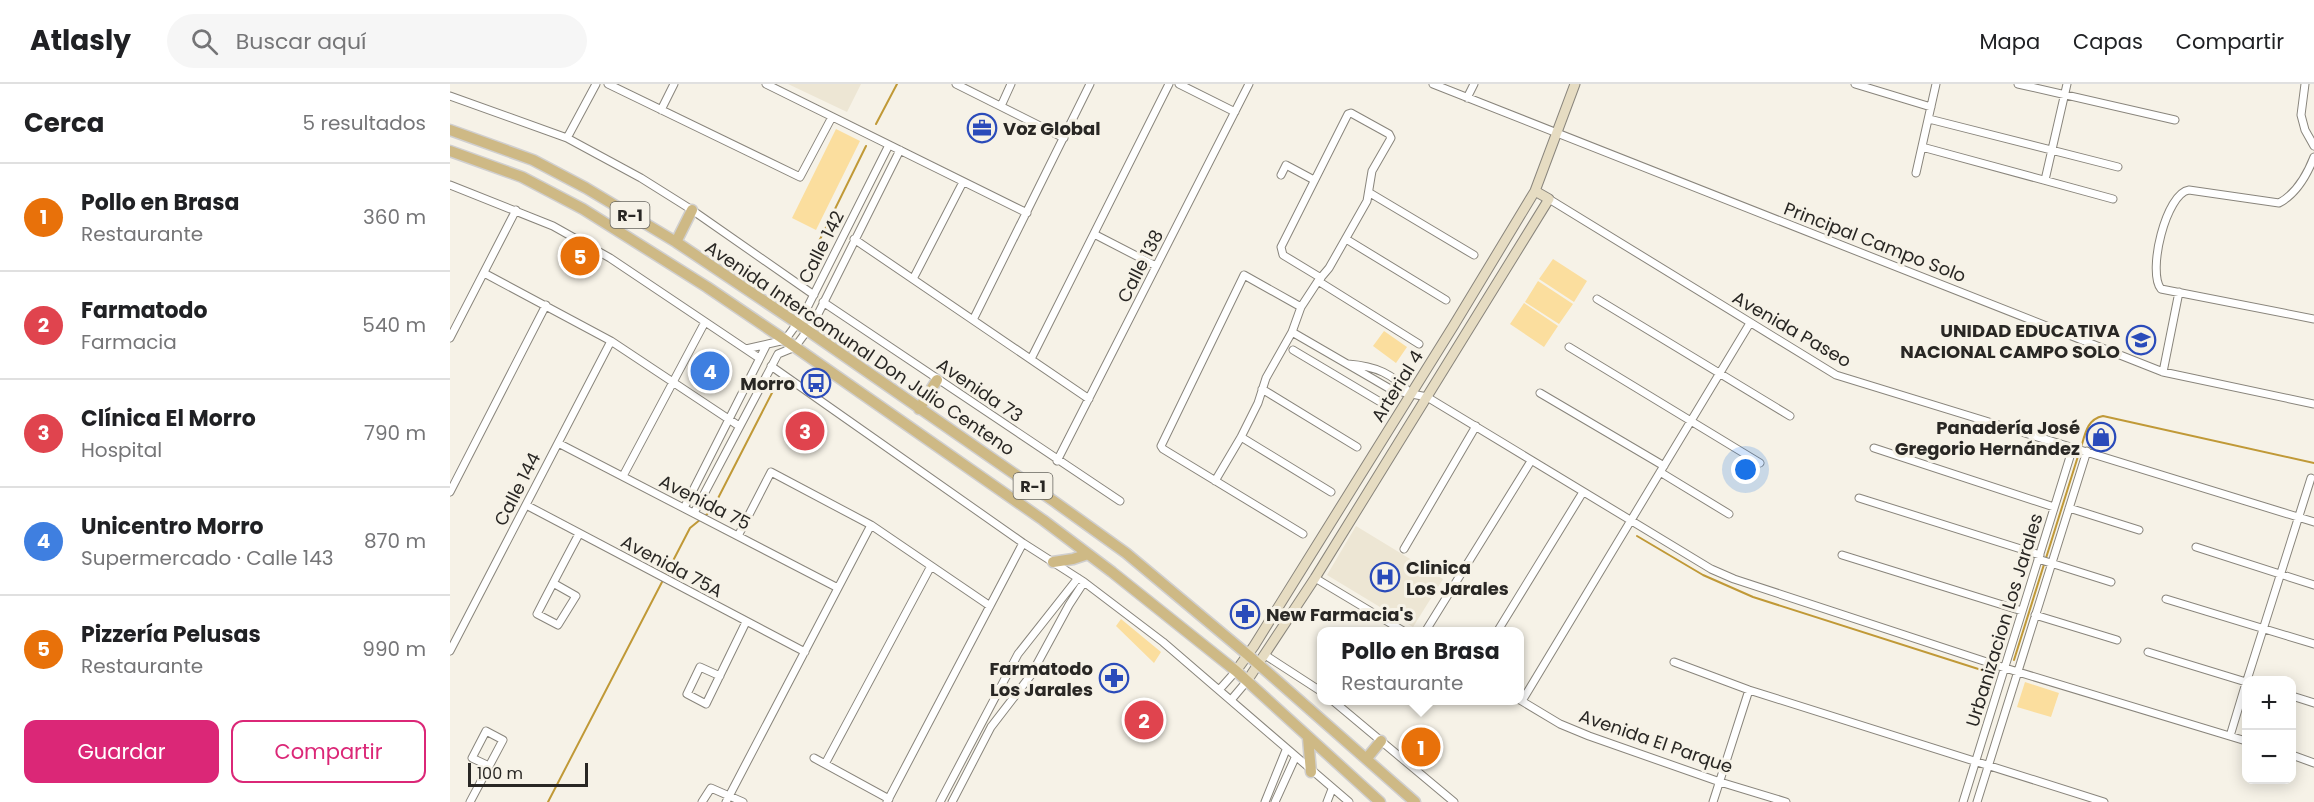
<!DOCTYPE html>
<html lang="es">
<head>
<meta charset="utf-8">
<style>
	:root { --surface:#fff; --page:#f6f6f6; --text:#202124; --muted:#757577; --line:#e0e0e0; --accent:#db2777 }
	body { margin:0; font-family:Poppins,sans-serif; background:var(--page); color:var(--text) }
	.controls { position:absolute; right:18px; bottom:18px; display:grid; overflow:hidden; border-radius:12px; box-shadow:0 3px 15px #0003 }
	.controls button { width:54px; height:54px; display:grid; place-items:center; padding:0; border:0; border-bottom:2px solid var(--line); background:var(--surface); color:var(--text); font:30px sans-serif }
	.scale { position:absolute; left:18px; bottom:15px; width:120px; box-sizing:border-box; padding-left:6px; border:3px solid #292724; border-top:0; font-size:16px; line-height:21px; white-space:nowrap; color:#292724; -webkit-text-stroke:4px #f6f2e7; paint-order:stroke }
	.you { position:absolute; left:1296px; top:386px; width:21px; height:21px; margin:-15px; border:4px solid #fff; border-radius:50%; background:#1a73e8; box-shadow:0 0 0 9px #1a73e833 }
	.badge { display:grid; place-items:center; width:39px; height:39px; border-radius:50%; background:var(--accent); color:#fff; font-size:20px; font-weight:700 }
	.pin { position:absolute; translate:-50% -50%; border:3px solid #fff; box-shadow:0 2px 6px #0006 }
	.popup { position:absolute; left:867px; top:543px; width:207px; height:78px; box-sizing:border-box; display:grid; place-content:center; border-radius:12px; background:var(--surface); filter:drop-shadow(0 2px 4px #0005); font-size:20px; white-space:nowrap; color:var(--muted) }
	.popup b { font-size:22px; color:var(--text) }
	.popup::after { content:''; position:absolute; left:50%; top:100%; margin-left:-12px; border:12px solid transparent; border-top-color:var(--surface) }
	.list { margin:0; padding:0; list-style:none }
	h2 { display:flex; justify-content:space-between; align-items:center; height:78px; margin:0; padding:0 24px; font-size:26px }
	h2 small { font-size:20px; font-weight:400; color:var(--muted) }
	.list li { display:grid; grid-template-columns:39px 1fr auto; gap:18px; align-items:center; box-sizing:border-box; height:108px; padding:0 24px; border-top:2px solid var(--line) }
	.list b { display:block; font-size:22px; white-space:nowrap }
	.list p { margin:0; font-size:20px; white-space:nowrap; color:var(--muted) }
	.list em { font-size:20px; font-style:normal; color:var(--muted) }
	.actions { display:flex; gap:12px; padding:18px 24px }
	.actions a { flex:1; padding:14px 0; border:2px solid var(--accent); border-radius:12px; text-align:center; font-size:21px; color:var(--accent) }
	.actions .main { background:var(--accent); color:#fff }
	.icon { flex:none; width:33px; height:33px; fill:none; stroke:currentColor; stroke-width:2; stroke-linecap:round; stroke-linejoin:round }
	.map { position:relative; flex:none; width:1864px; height:718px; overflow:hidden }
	header { display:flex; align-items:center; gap:36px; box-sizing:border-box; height:84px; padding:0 30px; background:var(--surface); border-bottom:2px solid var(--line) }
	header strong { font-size:28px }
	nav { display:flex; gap:33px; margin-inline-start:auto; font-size:21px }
	.search { width:420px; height:54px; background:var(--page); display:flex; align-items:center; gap:15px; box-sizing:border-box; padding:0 21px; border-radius:33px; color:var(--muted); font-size:22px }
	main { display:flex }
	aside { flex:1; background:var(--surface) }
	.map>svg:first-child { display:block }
</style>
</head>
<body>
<header>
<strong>Atlasly</strong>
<div class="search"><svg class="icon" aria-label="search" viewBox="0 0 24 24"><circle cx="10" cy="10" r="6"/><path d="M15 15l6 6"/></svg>Buscar aquí</div>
<nav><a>Mapa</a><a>Capas</a><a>Compartir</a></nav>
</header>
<main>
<aside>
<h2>Cerca<small>5 resultados</small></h2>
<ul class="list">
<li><span class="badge" style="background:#e8710a">1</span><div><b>Pollo en Brasa</b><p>Restaurante</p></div><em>360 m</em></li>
<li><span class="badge" style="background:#e0444e">2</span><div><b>Farmatodo</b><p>Farmacia</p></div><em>540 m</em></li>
<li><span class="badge" style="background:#e0444e">3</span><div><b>Clínica El Morro</b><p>Hospital</p></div><em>790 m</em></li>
<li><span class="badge" style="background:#3f7fe0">4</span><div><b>Unicentro Morro</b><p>Supermercado · Calle 143</p></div><em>870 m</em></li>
<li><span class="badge" style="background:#e8710a">5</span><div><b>Pizzería Pelusas</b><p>Restaurante</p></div><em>990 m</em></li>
</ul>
<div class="actions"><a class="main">Guardar</a><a>Compartir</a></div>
</aside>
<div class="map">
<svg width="1864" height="718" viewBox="0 0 1864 718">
	<rect width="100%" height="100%" fill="#f6f2e7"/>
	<path fill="#ede6d4" d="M 338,0 L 411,0 L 397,28 Z
		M 906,442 L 993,495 L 963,543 L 877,491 Z"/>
	<path fill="#fbde9e" d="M 386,45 L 410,57 L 366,146 L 342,134 Z
		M 1103,175 L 1137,197 L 1124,218 L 1089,195 Z
		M 1088,197 L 1123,220 L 1109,240 L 1075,218 Z
		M 1074,219 L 1108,242 L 1094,263 L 1060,240 Z
		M 934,247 L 957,263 L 946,279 L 923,262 Z
		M 671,535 L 711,568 L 704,579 L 666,542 Z
		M 1575,598 L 1609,609 L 1601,633 L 1567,623 Z"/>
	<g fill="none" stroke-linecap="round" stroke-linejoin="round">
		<path stroke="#c09937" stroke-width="2" d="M 426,40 L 447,0
			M 350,196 L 416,62
			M 1631,364 C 1635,350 1637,335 1653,332 L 1864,379
			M 1187,452 L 1253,491 L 1303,513 L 1544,590
			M 1564,576 L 1629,369
			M 98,718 L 240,444 L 262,426 L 325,303"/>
		<g stroke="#89857c" stroke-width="9">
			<path id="street" d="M 158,0 L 350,93 L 382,33
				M 316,0 L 577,129
				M 506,0 L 614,54
				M 729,0 L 785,28
				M 983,0 L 1713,288 L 1864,320
				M 1405,0 L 1481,23
				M 1568,0 L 1725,36
				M 1855,0 L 1851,31 L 1855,46 L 1864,62
				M 0,12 L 117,54 L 191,94 L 242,126 L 364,211
				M 1017,14 L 1024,0
				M 551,22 L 561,0
				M 211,26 L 224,0
				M 1479,35 L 1668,83
				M 117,54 L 146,0
				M 1472,63 L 1663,115
				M 1864,73 C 1857,91 1846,110 1829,119 L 1739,106 C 1716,109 1697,188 1711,205 L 1864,235
				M 1466,89 L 1486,0
				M 831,91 L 836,81 L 864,96
				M 1595,96 L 1617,0
				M 0,101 L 103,142 L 160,174 L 309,274
				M 920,109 L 1024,171
				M 1099,115 L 1386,291 L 1864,438
				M 644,150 L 706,182
				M 404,155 L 639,315
				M 896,155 L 996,216
				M 34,189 L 161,257 L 289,342
				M 463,195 L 513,98
				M 868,197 L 969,260
				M 1147,215 L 1340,332
				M 373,218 L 670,417
				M 851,223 L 794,191 L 711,362 L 713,365 L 853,450
				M 523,236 L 640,0
				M 842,248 L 942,306 L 977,313 L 1261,485 L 1284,495 L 1555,584 L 1796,657
				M 0,254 L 66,126
				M 1119,263 L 1310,379
				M 296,265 L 335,256 L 354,230 L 439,61
				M 843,266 L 932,319
				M 581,275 L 719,0
				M 898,280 C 926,282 943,290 961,310
				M 321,282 L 573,459 L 634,498 L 713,558 L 899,718
				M 1713,288 L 1729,208
				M 812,305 L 907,363
				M 1090,309 L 1214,382
				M 791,353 L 881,408
				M 108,359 L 388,504
				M 1424,364 L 1604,423
				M 607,377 L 799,0
				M 1210,388 L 1279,430
				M 173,392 L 255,238
				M 765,397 L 791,353 L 808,319 L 816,294 L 842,248 L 851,223 L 868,197 L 879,184 L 917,117 L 922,87 L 941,54 L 939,50 L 901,29 L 898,30 L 831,163 L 833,171 L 871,194
				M 0,408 L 96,221
				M 1409,414 L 1590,471
				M 76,421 L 355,568
				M 234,424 L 316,262
				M 1619,424 L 1689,446
				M 244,429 L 328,270 L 345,263 L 365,236 L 450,66
				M 288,452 L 321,388 L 421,441 L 540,522
				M 1746,463 L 1864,501
				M 954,465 L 1026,342
				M 1392,471 L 1572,527
				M 1588,475 L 1661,498
				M 865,494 L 955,548
				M 103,499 L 126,512 L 108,541 L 87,530 C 101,503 115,476 129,450
				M 1716,515 L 1864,560
				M 1585,531 L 1667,556
				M 975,548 L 1081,377
				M 1047,548 L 1133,408
				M 0,567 L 161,257
				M 1698,568 L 1796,598
				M 815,571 L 872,608
				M 1224,578 L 1299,606 L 1654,718
				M 270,592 L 250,583 L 237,610 L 256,620 L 296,538
				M 1797,596 L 1861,394
				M 549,604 L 564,613
				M 769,606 L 786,587
				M 1842,612 L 1864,619
				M 781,616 L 797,597
				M 882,616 L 1004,718
				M 1070,616 L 1110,640 L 1139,652 L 1270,698 L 1336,718
				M 1072,617 L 1300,239
				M 1780,652 L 1796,599
				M 1842,671 L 1864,679
				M 364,674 L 439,715
				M 375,680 L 481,482
				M 20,718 L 53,656 L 36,647 L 22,674 L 39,682
				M 252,718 L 261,704 L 293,718
				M 276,718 L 421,441
				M 437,718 L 573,459
				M 490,718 L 568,570 L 628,494
				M 502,718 L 541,643 L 581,591 L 619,521 L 634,498
				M 815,718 L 836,666
				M 825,718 L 845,674
				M 877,718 L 882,705
				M 1263,718 L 1299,606
				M 1513,718 L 1623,363
				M 1527,718 L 1637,367"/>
		</g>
		<g stroke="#89857c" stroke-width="11">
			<path id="secondary" d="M 786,587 L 804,562 L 1004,241 L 1085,107 L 1125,0
				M 797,597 L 865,494 L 1099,115 L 1085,107"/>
		</g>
		<g stroke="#d0cfcf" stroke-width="13">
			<path id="primary" d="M 0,46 L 83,76 L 136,104 L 226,158 L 347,239 L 605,418 L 676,469 L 798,571 L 965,718
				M 0,67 L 72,93 L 133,125 L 257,203 L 335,256 L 593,436 L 662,488 L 786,587 L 930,718
				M 226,158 L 242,126
				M 469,325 L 487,296
				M 603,478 L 623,475 L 638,470
				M 858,654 L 861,688
				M 917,674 L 931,657"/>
		</g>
		<use href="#street" stroke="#fff" stroke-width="7"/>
		<use href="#secondary" stroke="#e6dcc2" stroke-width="9"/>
		<use href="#primary" stroke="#ceb985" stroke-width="10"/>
	</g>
	<defs>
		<g id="office-ring" transform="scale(1.5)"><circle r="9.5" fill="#f6f2e7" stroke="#2a4bba" stroke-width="1.5"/><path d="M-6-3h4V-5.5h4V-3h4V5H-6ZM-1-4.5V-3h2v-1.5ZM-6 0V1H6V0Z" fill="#2a4bba"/></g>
		<g id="school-ring" transform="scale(1.5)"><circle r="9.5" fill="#f6f2e7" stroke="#2a4bba" stroke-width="1.5"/><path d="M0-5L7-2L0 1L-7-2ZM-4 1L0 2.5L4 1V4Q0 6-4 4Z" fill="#2a4bba"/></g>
		<g id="bus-ring" transform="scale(1.5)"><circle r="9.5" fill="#f6f2e7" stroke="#2a4bba" stroke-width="1.5"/><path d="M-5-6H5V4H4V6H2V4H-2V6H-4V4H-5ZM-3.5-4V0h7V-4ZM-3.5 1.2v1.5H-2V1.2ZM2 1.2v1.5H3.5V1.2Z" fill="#2a4bba"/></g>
		<g id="shop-ring" transform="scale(1.5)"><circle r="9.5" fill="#f6f2e7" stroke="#2a4bba" stroke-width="1.5"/><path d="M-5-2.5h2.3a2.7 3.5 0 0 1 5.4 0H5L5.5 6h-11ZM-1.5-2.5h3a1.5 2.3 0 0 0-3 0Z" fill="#2a4bba"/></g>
		<g id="hospital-ring" transform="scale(1.5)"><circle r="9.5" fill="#f6f2e7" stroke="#2a4bba" stroke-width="1.5"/><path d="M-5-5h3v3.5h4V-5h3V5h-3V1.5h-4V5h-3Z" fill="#2a4bba"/></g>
		<g id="pharmacy-ring" transform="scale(1.5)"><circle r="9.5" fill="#f6f2e7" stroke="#2a4bba" stroke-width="1.5"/><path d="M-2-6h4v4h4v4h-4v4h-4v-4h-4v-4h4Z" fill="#2a4bba"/></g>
	</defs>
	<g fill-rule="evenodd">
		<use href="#office-ring" x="532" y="44"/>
		<use href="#school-ring" x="1691" y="256"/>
		<use href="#bus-ring" x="366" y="299"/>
		<use href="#shop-ring" x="1651" y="353"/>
		<use href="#hospital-ring" x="935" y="493"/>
		<use href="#pharmacy-ring" x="795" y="530"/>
		<use href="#pharmacy-ring" x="664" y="594"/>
	</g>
	<g text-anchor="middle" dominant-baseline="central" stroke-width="6" stroke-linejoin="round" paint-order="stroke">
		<g fill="#f6f2e7" stroke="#66645e" stroke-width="1.5">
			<rect x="160.5" y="118" width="39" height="26" rx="4.5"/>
			<rect x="563.5" y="389" width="39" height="26" rx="4.5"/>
		</g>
		<g font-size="16" font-weight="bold" fill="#292724">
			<text x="180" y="131">R-1</text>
			<text x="583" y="402">R-1</text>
		</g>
		<g font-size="18" font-weight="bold" fill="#292724" stroke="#f6f2e7" text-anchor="end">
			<text x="553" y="44" text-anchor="start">Voz Global</text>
			<text x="1670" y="246">UNIDAD EDUCATIVA<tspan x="1670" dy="21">NACIONAL CAMPO SOLO</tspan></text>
			<text x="345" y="299">Morro</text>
			<text x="1630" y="343">Panadería José<tspan x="1630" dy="21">Gregorio Hernández</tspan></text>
			<text x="956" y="483" text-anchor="start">Clinica<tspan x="956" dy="21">Los Jarales</tspan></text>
			<text x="816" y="530" text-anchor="start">New Farmacia's</text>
			<text x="643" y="584">Farmatodo<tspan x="643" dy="21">Los Jarales</tspan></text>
		</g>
		<g font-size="18" fill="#292724" stroke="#f6f2e7">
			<text transform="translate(1425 158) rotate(21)">Principal Campo Solo</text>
			<text transform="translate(371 163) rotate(-63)">Calle 142</text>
			<text transform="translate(690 182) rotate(-63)">Calle 138</text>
			<text transform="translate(1342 245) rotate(30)">Avenida Paseo</text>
			<text transform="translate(410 264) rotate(34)">Avenida Intercomunal Don Julio Centeno</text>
			<text transform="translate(947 302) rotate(-58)">Arterial 4</text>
			<text transform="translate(530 306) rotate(34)">Avenida 73</text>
			<text transform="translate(67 405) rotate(-63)">Calle 144</text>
			<text transform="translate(255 418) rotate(27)">Avenida 75</text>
			<text transform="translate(222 482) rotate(28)">Avenida 75A</text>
			<text transform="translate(1554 536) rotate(-73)">Urbanizacion Los Jarales</text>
			<text transform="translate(1206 657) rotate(19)">Avenida El Parque</text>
		</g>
	</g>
</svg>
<div class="controls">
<button>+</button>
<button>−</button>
</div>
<div class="scale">100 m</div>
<div class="you"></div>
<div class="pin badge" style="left:971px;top:663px;background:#e8710a">1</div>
<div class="popup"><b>Pollo en Brasa</b>Restaurante</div>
<div class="pin badge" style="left:694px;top:636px;background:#e0444e">2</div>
<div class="pin badge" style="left:355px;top:347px;background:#e0444e">3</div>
<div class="pin badge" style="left:260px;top:287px;background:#3f7fe0">4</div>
<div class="pin badge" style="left:130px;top:172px;background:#e8710a">5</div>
</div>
</main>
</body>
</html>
